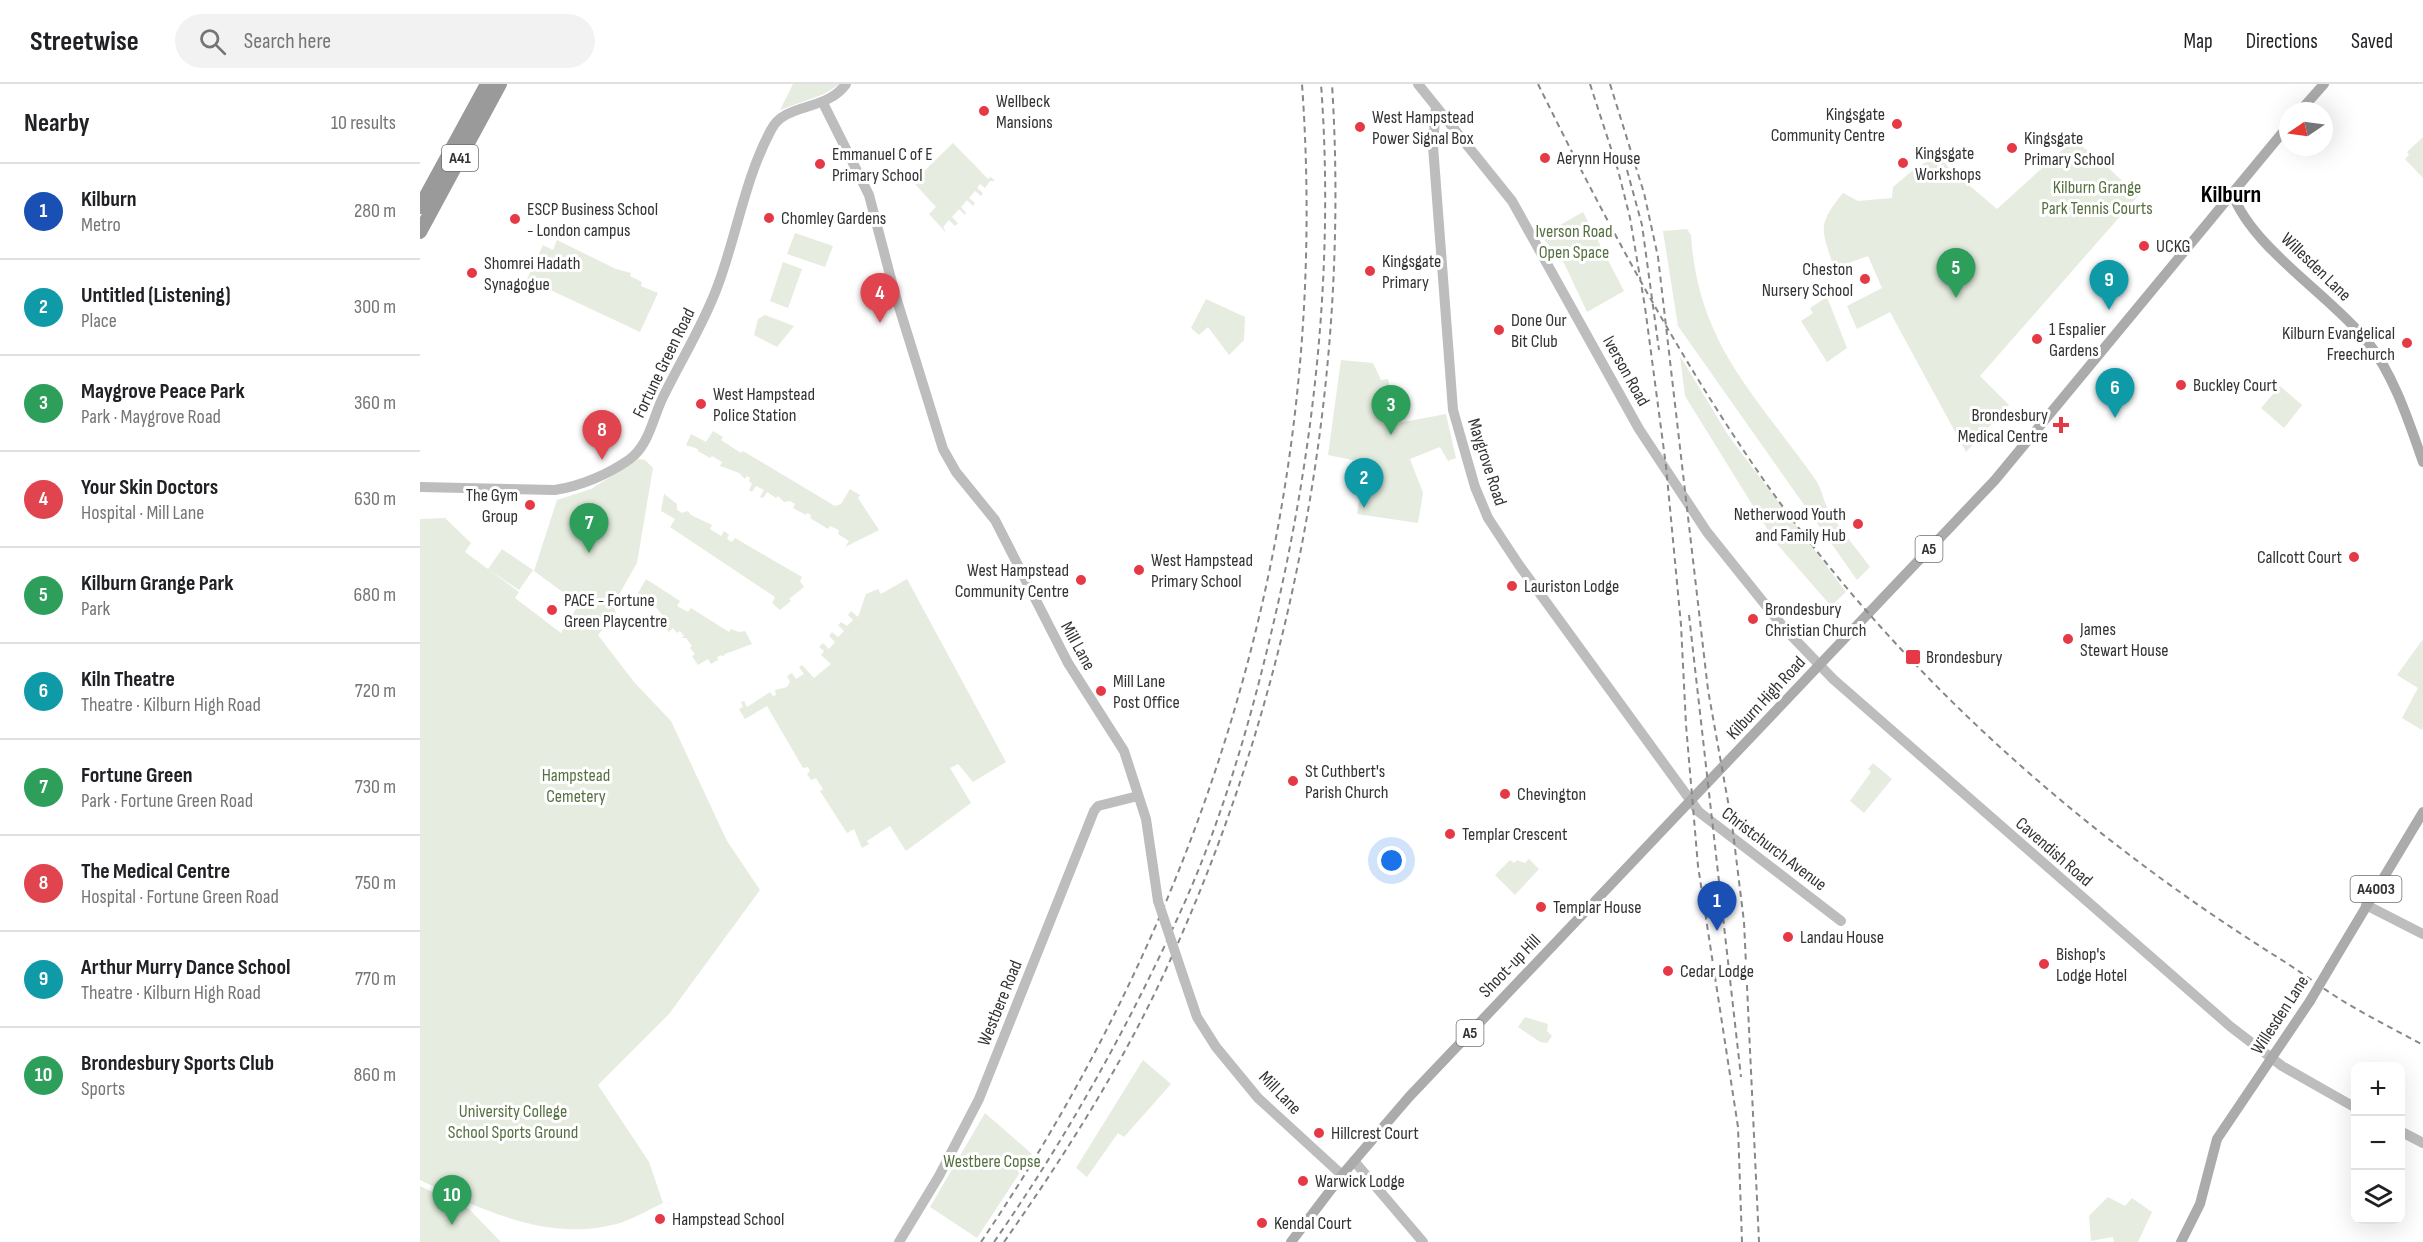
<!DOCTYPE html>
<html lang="en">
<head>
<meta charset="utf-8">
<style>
	:root { --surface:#fff; --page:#f2f2f2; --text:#202124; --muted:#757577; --line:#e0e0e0; --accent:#2563eb }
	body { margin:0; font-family:"Sofia Sans Condensed",sans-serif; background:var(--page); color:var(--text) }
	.controls { position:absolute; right:18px; bottom:18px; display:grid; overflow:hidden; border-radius:12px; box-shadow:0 6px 24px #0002 }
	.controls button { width:54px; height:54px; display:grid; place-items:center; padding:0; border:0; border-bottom:2px solid var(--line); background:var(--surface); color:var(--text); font:30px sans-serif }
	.compass { position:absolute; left:1859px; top:18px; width:54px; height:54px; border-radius:50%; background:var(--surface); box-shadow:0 6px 24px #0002; rotate:257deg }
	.you { position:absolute; left:972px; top:777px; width:21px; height:21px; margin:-15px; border:4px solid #fff; border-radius:50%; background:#1a73e8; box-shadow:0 0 0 9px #1a73e833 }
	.badge { display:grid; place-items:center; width:39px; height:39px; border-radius:50%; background:var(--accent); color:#fff; font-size:20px; font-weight:700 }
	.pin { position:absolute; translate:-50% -50px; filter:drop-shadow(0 2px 3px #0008) }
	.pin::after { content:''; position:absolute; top:32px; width:21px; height:18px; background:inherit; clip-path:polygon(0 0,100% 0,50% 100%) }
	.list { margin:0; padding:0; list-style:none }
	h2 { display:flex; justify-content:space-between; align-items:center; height:78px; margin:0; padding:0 24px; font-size:26px }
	h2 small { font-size:20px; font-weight:400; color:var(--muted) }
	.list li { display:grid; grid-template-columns:39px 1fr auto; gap:18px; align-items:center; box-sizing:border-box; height:96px; padding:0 24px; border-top:2px solid var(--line) }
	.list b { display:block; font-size:22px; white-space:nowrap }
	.list p { margin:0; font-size:20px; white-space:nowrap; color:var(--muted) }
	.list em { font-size:20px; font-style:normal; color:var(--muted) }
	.icon { flex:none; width:33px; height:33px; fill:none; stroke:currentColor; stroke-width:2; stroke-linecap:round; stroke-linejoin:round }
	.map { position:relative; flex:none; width:2003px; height:1158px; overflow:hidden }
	header { display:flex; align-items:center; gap:36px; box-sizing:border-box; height:84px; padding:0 30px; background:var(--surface); border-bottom:2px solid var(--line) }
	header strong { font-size:28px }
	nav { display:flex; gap:33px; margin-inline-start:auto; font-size:21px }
	.search { width:420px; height:54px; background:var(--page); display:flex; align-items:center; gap:15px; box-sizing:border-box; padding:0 21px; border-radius:33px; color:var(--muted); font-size:22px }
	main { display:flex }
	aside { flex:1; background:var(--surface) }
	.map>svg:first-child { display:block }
</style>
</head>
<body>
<header>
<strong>Streetwise</strong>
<div class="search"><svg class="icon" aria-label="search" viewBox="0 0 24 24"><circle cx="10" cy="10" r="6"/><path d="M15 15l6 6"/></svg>Search here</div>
<nav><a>Map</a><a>Directions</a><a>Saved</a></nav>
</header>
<main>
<aside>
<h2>Nearby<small>10 results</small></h2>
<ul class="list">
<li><span class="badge" style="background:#1a4fb4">1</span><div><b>Kilburn</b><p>Metro</p></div><em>280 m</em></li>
<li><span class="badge" style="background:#0f9aa8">2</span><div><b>Untitled (Listening)</b><p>Place</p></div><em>300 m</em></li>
<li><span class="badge" style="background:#2e9e5b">3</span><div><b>Maygrove Peace Park</b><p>Park · Maygrove Road</p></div><em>360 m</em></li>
<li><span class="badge" style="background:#e0444e">4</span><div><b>Your Skin Doctors</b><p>Hospital · Mill Lane</p></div><em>630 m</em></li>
<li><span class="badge" style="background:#2e9e5b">5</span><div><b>Kilburn Grange Park</b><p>Park</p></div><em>680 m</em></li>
<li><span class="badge" style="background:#0f9aa8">6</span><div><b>Kiln Theatre</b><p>Theatre · Kilburn High Road</p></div><em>720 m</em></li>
<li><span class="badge" style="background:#2e9e5b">7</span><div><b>Fortune Green</b><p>Park · Fortune Green Road</p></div><em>730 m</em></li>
<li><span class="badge" style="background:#e0444e">8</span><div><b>The Medical Centre</b><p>Hospital · Fortune Green Road</p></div><em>750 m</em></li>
<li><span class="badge" style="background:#0f9aa8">9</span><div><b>Arthur Murry Dance School</b><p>Theatre · Kilburn High Road</p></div><em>770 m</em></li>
<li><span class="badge" style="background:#2e9e5b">10</span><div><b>Brondesbury Sports Club</b><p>Sports</p></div><em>860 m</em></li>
</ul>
</aside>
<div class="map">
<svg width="2003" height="1158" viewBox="0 0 2003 1158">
	<rect width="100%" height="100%" fill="#fff"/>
	<path fill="#e6ecdf" d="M 373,0 L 420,0 L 404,10 L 360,26 Z
		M 2003,53 L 2003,94 L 1985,75 L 1989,71 L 1987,68 Z
		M 1653,56 L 1678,74 L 1718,112 L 1560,292 L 1589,321 L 1546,368 L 1470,228 L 1437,245 L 1427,222 L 1462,204 L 1448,172 L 1414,184 C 1402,146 1396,142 1423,109 L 1438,117 L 1472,114 L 1473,103 L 1493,86 L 1518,71 L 1530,85 L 1577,125 Z
		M 533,59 L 568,95 L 571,93 L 575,97 L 570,97 L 565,104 L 560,100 L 557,104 L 563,109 L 561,112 L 555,107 L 549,114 L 555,119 L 553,122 L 547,116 L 541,123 L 546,129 L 545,131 L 539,125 L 532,133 L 538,139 L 535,142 L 529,136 L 523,143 L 527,150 L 509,130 L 516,123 L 493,98 Z
		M 1163,128 L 1204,207 L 1167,228 L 1144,179 L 1121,152 Z
		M 1267,145 L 1271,151 C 1278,261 1336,311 1395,395 C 1402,404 1403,418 1410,428 C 1421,447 1437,465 1450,483 L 1437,496 L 1258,242 L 1243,147 Z
		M 375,149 L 413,162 L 405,183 L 367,170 Z
		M 137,156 L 196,185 L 211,189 L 210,192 L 222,198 L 221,202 L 238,209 L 220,248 L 107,195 L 123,161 L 133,166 Z
		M 363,178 L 382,185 L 368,224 L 350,217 Z
		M 1407,213 L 1427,264 L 1407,278 L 1381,237 L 1393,229 L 1390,224 Z
		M 786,215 L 825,233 L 824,256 L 809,271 L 788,243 L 779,251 L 771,244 Z
		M 345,231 L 374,242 L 357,263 L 334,251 L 338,235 Z
		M 1260,272 L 1308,351 L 1426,508 L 1411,522 L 1356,459 L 1265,312 Z
		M 921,276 L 953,279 L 961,296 L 968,295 L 978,339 L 1026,330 L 1036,374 L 1028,377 L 1020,363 L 990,375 L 1003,409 L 998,439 L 937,430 L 943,398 L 938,377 L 908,371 Z
		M 1860,302 L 1882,321 L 1864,344 L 1841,324 Z
		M 293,347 L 303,353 L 301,356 L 321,369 L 323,367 L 415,422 L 421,420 L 430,405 L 440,411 L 438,414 L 459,446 L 425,463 L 429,457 L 418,450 L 419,446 L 410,442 L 408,445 L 390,434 L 391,431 L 387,429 L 386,431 L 373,424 L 375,420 L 370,417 L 364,418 L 358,412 L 356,414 L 347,408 L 343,414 L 340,413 L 344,406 L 336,402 L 332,408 L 329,406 L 332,400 L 329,397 L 330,394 L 327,392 L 325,395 L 319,389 L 300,382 L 302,378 L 292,372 L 290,374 L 278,367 L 278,365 L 266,361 L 271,350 L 286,358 Z
		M 219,375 L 225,376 L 233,384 L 217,479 L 193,521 L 196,529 L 178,551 L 214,598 L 251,637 L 307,757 L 340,806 L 249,930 L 178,1001 L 229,1078 L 243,1119 C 228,1126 213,1135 197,1140 C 127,1158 62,1126 0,1096 L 0,435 L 25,434 L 51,459 L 45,468 L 99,508 L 95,514 L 141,549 L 159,520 L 114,487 L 137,416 L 171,405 Z
		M 244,410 L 257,420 L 257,426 L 262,429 L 268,427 L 271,431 L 292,441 L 290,445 L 301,452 L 304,447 L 309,451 L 307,455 L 312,458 L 315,454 L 382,493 L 380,497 L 384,503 L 369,515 L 371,517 L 360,526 L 352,519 L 355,513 L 250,443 L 255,435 L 241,427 Z
		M 82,465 L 113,486 L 99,506 L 68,485 Z
		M 226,495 L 260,517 L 257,522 L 268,528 L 271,524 L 309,548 L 311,545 L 319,548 L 325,547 L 332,560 L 305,570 L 303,573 L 302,571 L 297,573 L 298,576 L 291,580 L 288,575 L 278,581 L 272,572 L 275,570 L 270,564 L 272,562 L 266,554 L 261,554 L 264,552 L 260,547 L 257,549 L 253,544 L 249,548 L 245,543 L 249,539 L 229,515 L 226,517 L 217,511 Z
		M 487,495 L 586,678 L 553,698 L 538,680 L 530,684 L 551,719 L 486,767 L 470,742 L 447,757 L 449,760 L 442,764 L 434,745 L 427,749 L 400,707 L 403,705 L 396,694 L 391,696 L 387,690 L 390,687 L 388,683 L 383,684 L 347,622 L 325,635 L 319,625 L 323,623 L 321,618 L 324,617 L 327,623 L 350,608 L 353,612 L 356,611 L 355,606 L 367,603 L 370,598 L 367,592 L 372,589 L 376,595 L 384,590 L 379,583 L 382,581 L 394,594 L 411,580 L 401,571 L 404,567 L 399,563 L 403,559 L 409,565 L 415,558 L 409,552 L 412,548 L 418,553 L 424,547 L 418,541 L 421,538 L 427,542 L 433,536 L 428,531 L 431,527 L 438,533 L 446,510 L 458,505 L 461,510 Z
		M 2003,555 L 2003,642 L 2002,646 L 1982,634 L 1998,604 L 1977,591 Z
		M 1453,679 L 1472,695 L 1444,729 L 1430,717 L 1451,688 L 1448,685 Z
		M 1109,775 L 1119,785 L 1095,811 L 1075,791 L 1090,776 L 1094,779 L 1097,776 L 1105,779 Z
		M 1105,933 L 1128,940 L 1127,947 L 1132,952 L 1127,959 L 1120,958 L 1098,943 Z
		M 723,976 L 751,1000 L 704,1053 L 698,1049 L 667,1093 L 656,1084 Z
		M 565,1029 L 612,1070 L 557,1154 L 510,1123 Z
		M 0,1102 L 49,1125 L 81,1158 L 0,1158 Z
		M 1688,1113 L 1705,1122 L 1712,1114 L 1732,1128 L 1718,1158 L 1694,1158 L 1693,1153 L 1671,1157 L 1669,1132 Z"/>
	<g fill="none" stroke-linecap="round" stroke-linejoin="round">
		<path stroke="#bdbdbd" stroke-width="10" d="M 998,0 L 1092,117 L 1219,345 L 1287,448 L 1364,544 L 1413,595 L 1811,943 L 1862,982 L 1936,1024
			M 403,19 L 449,111 L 475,210 L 523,365 L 536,388 L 575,436 L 648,579 L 704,667 L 726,735 L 738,817
			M 1016,22 L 1013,62 L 1033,326 L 1055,403 L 1068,434 L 1099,481 L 1279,728 L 1421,837
			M 0,403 L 135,406 C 161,402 189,390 210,375 C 230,360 233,332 244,311 C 262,274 284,240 298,201 C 317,150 325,94 351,46 C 365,18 406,28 426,0
			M 1946,821 L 2003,850
			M 763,892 L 777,933 L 796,963 L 838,1014 L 922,1091
			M 1980,1047 L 2003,1059
			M 934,1077 L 1003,1158
			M 479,1158 L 519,1092 L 559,1015 L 674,727 L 678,722 L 718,712"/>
		<path stroke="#ababab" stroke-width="10" d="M 1880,27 L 1904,0
			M 1812,109 C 1833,165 1909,210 1947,257 C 1974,291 1989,338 2003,378
			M 1910,883 L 2003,728
			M 871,1158 L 922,1091 L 989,1013 L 1575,396 L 1868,42
			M 1761,1158 L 1780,1120 L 1797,1055 L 1890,917"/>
		<path stroke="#9a9a9a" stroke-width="14" d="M 0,123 L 67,0
			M 0,148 L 80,0"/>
		<path stroke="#888" stroke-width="2" stroke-dasharray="6 4.5" stroke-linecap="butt" d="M 1118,0 C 1185,136 1257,271 1343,395 C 1480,591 1664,753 1865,878 C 1882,889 1898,901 1915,912 C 1943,930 1974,945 2003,961
			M 1170,0 L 1198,86 L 1210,134 L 1225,223 L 1246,382 L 1261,541 L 1266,641 L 1278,782 L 1318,1043 L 1322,1158
			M 1190,0 L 1224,109 L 1238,173 L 1288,606 L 1312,740 L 1324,838 L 1339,1158
			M 1207,86 L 1222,141 L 1239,266
			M 1269,531 L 1321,993
			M 561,1158 C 794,814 912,416 882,0
			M 574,1158 C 646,1055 707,945 759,831 C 798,746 826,653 848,562 C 893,379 915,188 901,0
			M 584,1158 C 643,1074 699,986 742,894 C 871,619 931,302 912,0"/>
		<path stroke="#bdbdbd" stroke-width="10" d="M 738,817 L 763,892"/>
		<path stroke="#ababab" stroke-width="10" d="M 1890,917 L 1910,883"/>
	</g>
	<g fill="#e63946" stroke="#fff" stroke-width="2">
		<circle cx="564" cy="27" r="6"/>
		<circle cx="1477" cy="40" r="6"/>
		<circle cx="940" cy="43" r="6"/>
		<circle cx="1592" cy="64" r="6"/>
		<circle cx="1125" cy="74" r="6"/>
		<circle cx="1483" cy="79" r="6"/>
		<circle cx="400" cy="80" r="6"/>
		<circle cx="349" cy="134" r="6"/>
		<circle cx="95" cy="135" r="6"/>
		<circle cx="1724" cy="162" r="6"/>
		<circle cx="950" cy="187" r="6"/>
		<circle cx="52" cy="189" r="6"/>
		<circle cx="1445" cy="195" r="6"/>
		<circle cx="1079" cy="246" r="6"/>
		<circle cx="1617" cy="255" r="6"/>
		<circle cx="1987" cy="259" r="6"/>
		<circle cx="1761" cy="301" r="6"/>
		<circle cx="281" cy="320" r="6"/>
		<path d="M1638 332h6v6h6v6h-6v6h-6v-6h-6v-6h6z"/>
		<circle cx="110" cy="421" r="6"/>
		<circle cx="1438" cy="440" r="6"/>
		<circle cx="1934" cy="473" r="6"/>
		<circle cx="719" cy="486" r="6"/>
		<circle cx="661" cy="496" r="6"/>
		<circle cx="1092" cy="502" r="6"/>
		<circle cx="132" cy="526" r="6"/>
		<circle cx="1333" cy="535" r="6"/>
		<circle cx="1648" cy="555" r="6"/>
		<rect x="1485" y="565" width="16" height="16" rx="3"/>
		<circle cx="681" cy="607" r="6"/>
		<circle cx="873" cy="697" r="6"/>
		<circle cx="1085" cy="710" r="6"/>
		<circle cx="1030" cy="750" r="6"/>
		<circle cx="1121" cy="823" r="6"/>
		<circle cx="1368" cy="853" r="6"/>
		<circle cx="1624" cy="880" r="6"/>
		<circle cx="1248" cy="887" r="6"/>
		<circle cx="899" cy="1049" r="6"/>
		<circle cx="883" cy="1097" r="6"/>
		<circle cx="240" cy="1135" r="6"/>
		<circle cx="842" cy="1139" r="6"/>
	</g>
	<g text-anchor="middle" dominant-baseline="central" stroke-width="6" stroke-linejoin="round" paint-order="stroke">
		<g fill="#fff" stroke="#707070" stroke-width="1.5">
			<rect x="22" y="61" width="36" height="26" rx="4.5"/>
			<rect x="1495.5" y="452" width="27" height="26" rx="4.5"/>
			<rect x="1930.5" y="792" width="51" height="26" rx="4.5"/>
			<rect x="1036.5" y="936" width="27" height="26" rx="4.5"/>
		</g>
		<g font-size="16" font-weight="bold" fill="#333">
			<text x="40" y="74">A41</text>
			<text x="1509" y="465">A5</text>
			<text x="1956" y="805">A4003</text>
			<text x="1050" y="949">A5</text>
		</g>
		<g font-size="18" fill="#333" stroke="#fff" text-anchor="start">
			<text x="576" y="17">Wellbeck<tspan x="576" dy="21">Mansions</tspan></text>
			<text x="1465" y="30" text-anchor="end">Kingsgate<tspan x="1465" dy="21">Community Centre</tspan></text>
			<text x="952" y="33">West Hampstead<tspan x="952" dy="21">Power Signal Box</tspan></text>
			<text x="1604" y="54">Kingsgate<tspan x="1604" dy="21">Primary School</tspan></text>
			<text x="1495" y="69">Kingsgate<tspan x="1495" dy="21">Workshops</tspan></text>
			<text x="412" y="70">Emmanuel C of E<tspan x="412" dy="21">Primary School</tspan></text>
			<text x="1137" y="74">Aerynn House</text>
			<text x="107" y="125">ESCP Business School<tspan x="107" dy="21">- London campus</tspan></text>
			<text x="361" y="134">Chomley Gardens</text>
			<text x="1736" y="162">UCKG</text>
			<text x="962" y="177">Kingsgate<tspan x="962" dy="21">Primary</tspan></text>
			<text x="64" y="179">Shomrei Hadath<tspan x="64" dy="21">Synagogue</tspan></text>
			<text x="1433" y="185" text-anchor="end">Cheston<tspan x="1433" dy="21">Nursery School</tspan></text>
			<text x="1091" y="236">Done Our<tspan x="1091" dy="21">Bit Club</tspan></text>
			<text x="1629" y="245">1 Espalier<tspan x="1629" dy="21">Gardens</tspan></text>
			<text x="1975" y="249" text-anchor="end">Kilburn Evangelical<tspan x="1975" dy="21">Freechurch</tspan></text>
			<text x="1773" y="301">Buckley Court</text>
			<text x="293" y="310">West Hampstead<tspan x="293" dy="21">Police Station</tspan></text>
			<text x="1628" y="331" text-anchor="end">Brondesbury<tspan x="1628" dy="21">Medical Centre</tspan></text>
			<text x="98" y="411" text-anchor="end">The Gym<tspan x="98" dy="21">Group</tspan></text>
			<text x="1426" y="430" text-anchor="end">Netherwood Youth<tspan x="1426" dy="21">and Family Hub</tspan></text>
			<text x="1922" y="473" text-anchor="end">Callcott Court</text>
			<text x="731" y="476">West Hampstead<tspan x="731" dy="21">Primary School</tspan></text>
			<text x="649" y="486" text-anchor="end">West Hampstead<tspan x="649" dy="21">Community Centre</tspan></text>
			<text x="1104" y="502">Lauriston Lodge</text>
			<text x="144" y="516">PACE - Fortune<tspan x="144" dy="21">Green Playcentre</tspan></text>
			<text x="1345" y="525">Brondesbury<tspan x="1345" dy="21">Christian Church</tspan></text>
			<text x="1660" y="545">James<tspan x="1660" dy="21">Stewart House</tspan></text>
			<text x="1506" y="573">Brondesbury</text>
			<text x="693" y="597">Mill Lane<tspan x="693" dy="21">Post Office</tspan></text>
			<text x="885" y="687">St Cuthbert's<tspan x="885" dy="21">Parish Church</tspan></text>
			<text x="1097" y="710">Chevington</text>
			<text x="1042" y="750">Templar Crescent</text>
			<text x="1133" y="823">Templar House</text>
			<text x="1380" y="853">Landau House</text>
			<text x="1636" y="870">Bishop's<tspan x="1636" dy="21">Lodge Hotel</tspan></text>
			<text x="1260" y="887">Cedar Lodge</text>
			<text x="911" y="1049">Hillcrest Court</text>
			<text x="895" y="1097">Warwick Lodge</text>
			<text x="252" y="1135">Hampstead School</text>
			<text x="854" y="1139">Kendal Court</text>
		</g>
		<g font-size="18" fill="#56703f" stroke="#fff">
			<text x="1677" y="103">Kilburn Grange<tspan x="1677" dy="21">Park Tennis Courts</tspan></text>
			<text x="1154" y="147">Iverson Road<tspan x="1154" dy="21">Open Space</tspan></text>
			<text x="156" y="691">Hampstead<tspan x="156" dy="21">Cemetery</tspan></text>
			<text x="93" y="1027">University College<tspan x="93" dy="21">School Sports Ground</tspan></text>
			<text x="572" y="1077">Westbere Copse</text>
		</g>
		<g font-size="18" fill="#333" stroke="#fff">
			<text transform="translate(1896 183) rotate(44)">Willesden Lane</text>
			<text transform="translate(244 279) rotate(-64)">Fortune Green Road</text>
			<text transform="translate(1206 287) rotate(61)">Iverson Road</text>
			<text transform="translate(1067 378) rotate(72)">Maygrove Road</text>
			<text transform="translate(658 562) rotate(61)">Mill Lane</text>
			<text transform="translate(1346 614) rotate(-47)">Kilburn High Road</text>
			<text transform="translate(1354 765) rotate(37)">Christchurch Avenue</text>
			<text transform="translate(1634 768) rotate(41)">Cavendish Road</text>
			<text transform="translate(1090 882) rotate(-46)">Shoot-up Hill</text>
			<text transform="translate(580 919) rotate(-68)">Westbere Road</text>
			<text transform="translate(1860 931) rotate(-57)">Willesden Lane</text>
			<text transform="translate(860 1009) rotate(46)">Mill Lane</text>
		</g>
		<g font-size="24" font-weight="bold" fill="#000" stroke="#fff">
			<text x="1811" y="110">Kilburn</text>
		</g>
	</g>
</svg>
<div class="controls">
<button>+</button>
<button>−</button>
<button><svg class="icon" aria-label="layers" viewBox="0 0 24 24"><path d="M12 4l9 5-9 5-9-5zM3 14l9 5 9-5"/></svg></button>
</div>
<svg class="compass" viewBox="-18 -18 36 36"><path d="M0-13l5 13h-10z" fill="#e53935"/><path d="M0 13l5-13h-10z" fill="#757577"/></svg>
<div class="you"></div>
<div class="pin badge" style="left:1297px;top:847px;background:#1a4fb4">1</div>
<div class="pin badge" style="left:944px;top:424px;background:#0f9aa8">2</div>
<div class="pin badge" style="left:971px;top:351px;background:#2e9e5b">3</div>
<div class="pin badge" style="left:460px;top:239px;background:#e0444e">4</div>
<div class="pin badge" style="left:1536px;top:214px;background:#2e9e5b">5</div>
<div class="pin badge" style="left:1695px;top:334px;background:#0f9aa8">6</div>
<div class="pin badge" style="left:169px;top:469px;background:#2e9e5b">7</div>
<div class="pin badge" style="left:182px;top:376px;background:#e0444e">8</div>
<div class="pin badge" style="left:1689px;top:226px;background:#0f9aa8">9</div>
<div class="pin badge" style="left:32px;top:1141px;background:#2e9e5b">10</div>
</div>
</main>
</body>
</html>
